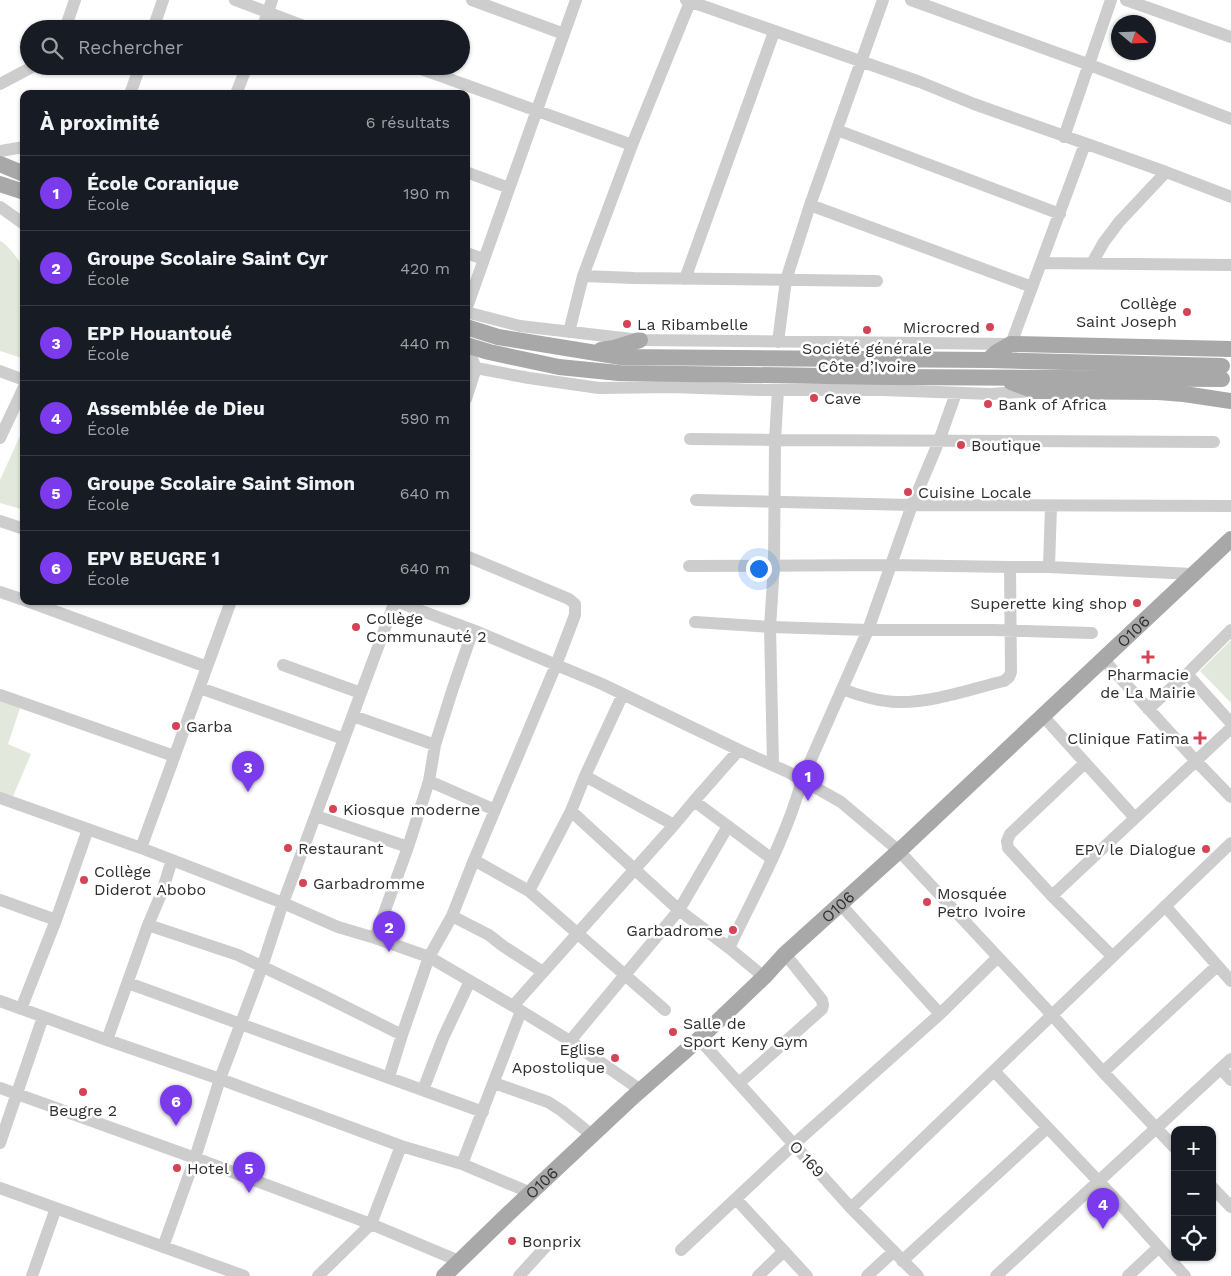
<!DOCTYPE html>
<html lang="fr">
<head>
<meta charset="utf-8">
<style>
	:root { --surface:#171b24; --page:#20242c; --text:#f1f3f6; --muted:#9ea1a6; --line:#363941; --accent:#7c3aed }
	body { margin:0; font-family:"Work Sans",sans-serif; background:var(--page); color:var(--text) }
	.controls { position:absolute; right:15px; bottom:15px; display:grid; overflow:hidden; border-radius:10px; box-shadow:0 1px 4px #0004 }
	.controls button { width:45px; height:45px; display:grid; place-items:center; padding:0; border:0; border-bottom:1px solid var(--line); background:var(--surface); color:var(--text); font:25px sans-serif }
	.compass { position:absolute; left:1111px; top:15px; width:45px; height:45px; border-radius:50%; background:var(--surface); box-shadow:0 1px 4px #0004; rotate:109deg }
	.you { position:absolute; left:758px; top:568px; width:18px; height:18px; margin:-12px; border:4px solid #fff; border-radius:50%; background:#1a73e8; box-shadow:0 0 0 8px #1a73e833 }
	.badge { display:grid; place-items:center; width:32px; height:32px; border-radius:50%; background:var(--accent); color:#fff; font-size:16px; font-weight:700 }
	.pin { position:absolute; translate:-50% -41px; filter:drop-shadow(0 1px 2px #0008) }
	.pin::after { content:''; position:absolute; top:26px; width:18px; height:15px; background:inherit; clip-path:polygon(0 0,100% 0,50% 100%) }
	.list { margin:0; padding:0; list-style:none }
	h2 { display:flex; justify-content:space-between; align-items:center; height:65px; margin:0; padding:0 20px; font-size:21px }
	h2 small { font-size:16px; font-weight:400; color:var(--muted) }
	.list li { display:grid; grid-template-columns:32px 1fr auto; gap:15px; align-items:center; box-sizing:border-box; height:75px; padding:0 20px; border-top:1px solid var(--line) }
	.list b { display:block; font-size:19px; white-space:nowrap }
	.list p { margin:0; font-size:16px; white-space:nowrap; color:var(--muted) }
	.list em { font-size:16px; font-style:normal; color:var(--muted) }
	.icon { flex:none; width:28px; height:28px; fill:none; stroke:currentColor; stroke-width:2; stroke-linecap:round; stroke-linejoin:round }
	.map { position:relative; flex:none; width:1231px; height:1276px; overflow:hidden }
	.search { position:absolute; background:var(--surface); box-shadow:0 1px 4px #0004; left:20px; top:20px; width:450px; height:55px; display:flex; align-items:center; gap:12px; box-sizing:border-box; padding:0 18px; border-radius:28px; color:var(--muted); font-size:19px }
	.panel { position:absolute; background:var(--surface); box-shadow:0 1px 4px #0004; left:20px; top:90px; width:450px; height:515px; border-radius:10px }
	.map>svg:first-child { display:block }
</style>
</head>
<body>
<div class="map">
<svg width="1231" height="1276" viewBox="0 0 1231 1276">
	<rect width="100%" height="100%" fill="#fff"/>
	<path fill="#e3e8dc" d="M 0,241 C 8,244 21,262 24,271 L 24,354 L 22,358 L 0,351 Z
		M 24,427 L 24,510 L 0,503 L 0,480 Z
		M 1231,640 L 1231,703 L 1200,671 Z
		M 0,701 L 20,708 L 8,744 L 31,754 L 11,801 L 0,798 Z"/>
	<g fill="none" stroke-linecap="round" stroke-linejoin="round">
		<path stroke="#cdcdcd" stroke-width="12" d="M 235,0 L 312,29
			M 472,0 L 564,34
			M 686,0 L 920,82 L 974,104 L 1166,172 L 1231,197
			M 911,0 L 1090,65 L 1231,119
			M 1126,0 L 1231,37
			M 65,29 L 75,0
			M 153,29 L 163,0
			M 262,29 L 272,0
			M 413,66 L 632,145
			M 0,84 L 34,66
			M 130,94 L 140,66
			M 236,94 L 247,66
			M 837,130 L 1060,214
			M 1064,137 L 1111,0
			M 0,151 L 24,147
			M 466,172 L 509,188
			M 810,205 L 1032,287
			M 0,207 L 24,224
			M 466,253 L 484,259
			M 1041,263 L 1231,265
			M 1092,263 L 1104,242 L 1119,222 L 1166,172
			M 583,276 L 634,278 L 877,281
			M 685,279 L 774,32
			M 466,310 L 576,0
			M 466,312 L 520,326 L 640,340 L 1011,344 L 1085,144
			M 569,332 L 583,276 L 632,145 L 690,2
			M 778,342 L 786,280 L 810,205 L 883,0
			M 466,352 L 473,361 L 476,368 L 466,399
			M 466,364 L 476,368 L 529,378 L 599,388 L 671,387 L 759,390 L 883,390 L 991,394 L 1032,391
			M 0,371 L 24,380
			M 0,438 L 24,387
			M 690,439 L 775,440 L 1214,442
			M 696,500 L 912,505 L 1231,506
			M 0,521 L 24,529
			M 689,566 L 890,565 L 1010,567 L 1049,567 L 1193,574
			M 1049,567 L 1051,506
			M 0,592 L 24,600
			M 27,601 L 207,667
			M 395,601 L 473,630 L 602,684 L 739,750 L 788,772 L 841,802 L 899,851 L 1052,1015 L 1103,1072 L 1175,1148
			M 695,622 L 770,627 L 868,630 L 994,630 L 1092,633
			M 1103,659 L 1196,761 L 1231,797
			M 283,665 L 361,693
			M 1187,674 L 1231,723
			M 200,688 L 344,739
			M 842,689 C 857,695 881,702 898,702 C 931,703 971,689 1004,681 L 1009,677 L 1011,672 L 1010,567
			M 0,695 L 174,756
			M 1148,709 L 1187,674 L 1231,630
			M 353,716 L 435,745
			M 1043,716 L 1135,818
			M 1085,763 L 1010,834 L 1007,841 L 1008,848 L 1052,896 L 1112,956
			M 773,764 L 770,627 L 774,565 L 775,440 L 778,390
			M 585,776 L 674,825
			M 429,781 L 495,810
			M 0,798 L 141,848 L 283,903 L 338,927 L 375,938 L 429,957 L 513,1006 L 570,1041 L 642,1091
			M 694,801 L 772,859
			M 571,811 L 679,910 L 729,948 L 764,977
			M 316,816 L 408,847
			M 141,848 L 231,601
			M 474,860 L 529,891 L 665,1010
			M 529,891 L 571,811 L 585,776 L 623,694
			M 1052,896 L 1231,728
			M 0,900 L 56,920
			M 841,905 L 940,1014
			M 1165,906 L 1231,981
			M 452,916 L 489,935 L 503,946 L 543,972
			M 148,925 L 238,955 L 318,993 L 402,1035
			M 375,938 L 408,847 L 429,781 L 435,745 L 452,691 L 473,630
			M 729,948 C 755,893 786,839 802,780 L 868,630 L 912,505 L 939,441 L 956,393
			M 128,983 L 483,1112
			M 0,1001 L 107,1040 L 220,1079 L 401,1146 L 462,1164 L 531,1193
			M 513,1006 L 674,825 L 694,801 L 739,750
			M 21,1009 L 56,920 L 88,829
			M 699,1039 L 851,1208 L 918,1276
			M 107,1040 L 148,925 L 162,892 L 172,860
			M 570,1041 L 679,910 L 728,826
			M 1221,1069 L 1231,1080
			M 994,1071 L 1121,1205 L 1185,1276
			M 1103,1072 L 1217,966
			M 389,1077 L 402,1035 L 429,957 L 452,916 L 474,860 L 556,665 L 575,615 L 575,604 L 569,599 L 466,556
			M 494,1083 L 548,1102 L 562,1111 L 593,1136
			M 739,1083 L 822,1009 L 823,1005 L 822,1000 L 785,954
			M 0,1088 L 195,1158 L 371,1224 L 459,1261
			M 423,1090 L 443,1038 L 470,981
			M 0,1143 L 43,1017
			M 462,1164 L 521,1011
			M 1212,1187 L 1231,1207
			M 0,1188 L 244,1276
			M 736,1199 L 807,1276
			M 851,1208 L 1231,843
			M 163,1247 L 195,1158 L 220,1079 L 262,967 L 283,903 L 361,693 L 395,601
			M 681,1250 L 793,1145 L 940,1014 L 998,957
			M 902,1261 L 1047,1128
			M 32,1276 L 56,1208
			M 318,1276 L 371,1224 L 401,1146
			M 519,1276 L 549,1243
			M 758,1276 L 784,1251
			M 867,1276 L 893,1252
			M 996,1276 L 1231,1059
			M 1128,1276 L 1159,1247"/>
		<g stroke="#a8a8a8" stroke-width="16">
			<path d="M 0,164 L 24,174"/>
			<path d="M 0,184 L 24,192"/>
			<path d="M 466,327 L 498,337 L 621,357 L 988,360 L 1222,366"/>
			<path d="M 466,345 L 489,352 L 559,367 L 619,373 L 890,377 L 1222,379"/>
			<path d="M 601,350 L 614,348 L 640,340"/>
			<path d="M 988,360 L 997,352 L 1011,344 L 1231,349"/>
			<path d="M 1011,382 L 1035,391 L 1158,392 L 1184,394 L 1231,401"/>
			<path id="s1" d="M 444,1276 L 508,1214 L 634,1096 L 699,1039 L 764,977 L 785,954 L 899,851 L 1231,539"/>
		</g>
	</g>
	<g fill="#d54356" stroke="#fff" stroke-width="2">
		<circle cx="1187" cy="312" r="5"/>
		<circle cx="627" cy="324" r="5"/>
		<circle cx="990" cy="327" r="5"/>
		<circle cx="867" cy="330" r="5"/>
		<circle cx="814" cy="398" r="5"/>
		<circle cx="988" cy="404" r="5"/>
		<circle cx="961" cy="445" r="5"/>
		<circle cx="908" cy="492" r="5"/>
		<circle cx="1137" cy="603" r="5"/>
		<circle cx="356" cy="627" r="5"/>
		<path d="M1145.5 649.5h5v5h5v5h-5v5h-5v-5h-5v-5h5z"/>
		<circle cx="176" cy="726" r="5"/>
		<path d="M1197.5 730.5h5v5h5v5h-5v5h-5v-5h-5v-5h5z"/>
		<circle cx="333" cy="809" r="5"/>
		<circle cx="288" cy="848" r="5"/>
		<circle cx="1206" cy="849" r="5"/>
		<circle cx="84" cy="880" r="5"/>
		<circle cx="303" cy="883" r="5"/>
		<circle cx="927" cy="902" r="5"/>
		<circle cx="733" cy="930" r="5"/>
		<circle cx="673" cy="1032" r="5"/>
		<circle cx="615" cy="1058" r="5"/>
		<circle cx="83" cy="1092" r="5"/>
		<circle cx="177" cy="1168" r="5"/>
		<circle cx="512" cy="1241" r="5"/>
	</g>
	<g text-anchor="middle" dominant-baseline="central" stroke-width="5" stroke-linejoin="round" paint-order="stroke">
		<g font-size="16" fill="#303030" stroke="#fff" text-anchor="start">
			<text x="1177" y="303" text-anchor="end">Collège<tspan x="1177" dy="18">Saint Joseph</tspan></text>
			<text x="637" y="324">La Ribambelle</text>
			<text x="980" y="327" text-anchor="end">Microcred</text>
			<text x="867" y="348" text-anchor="middle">Société générale<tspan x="867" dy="18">Côte d’Ivoire</tspan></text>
			<text x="824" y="398">Cave</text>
			<text x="998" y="404">Bank of Africa</text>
			<text x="971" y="445">Boutique</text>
			<text x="918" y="492">Cuisine Locale</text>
			<text x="1127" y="603" text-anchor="end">Superette king shop</text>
			<text x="366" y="618">Collège<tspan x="366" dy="18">Communauté 2</tspan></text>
			<text x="1148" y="674" text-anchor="middle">Pharmacie<tspan x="1148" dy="18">de La Mairie</tspan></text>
			<text x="186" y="726">Garba</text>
			<text x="1189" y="738" text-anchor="end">Clinique Fatima</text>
			<text x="343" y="809">Kiosque moderne</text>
			<text x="298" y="848">Restaurant</text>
			<text x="1196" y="849" text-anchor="end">EPV le Dialogue</text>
			<text x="94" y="871">Collège<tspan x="94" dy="18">Diderot Abobo</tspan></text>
			<text x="313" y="883">Garbadromme</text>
			<text x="937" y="893">Mosquée<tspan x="937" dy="18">Petro Ivoire</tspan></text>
			<text x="723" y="930" text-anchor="end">Garbadrome</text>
			<text x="683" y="1023">Salle de<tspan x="683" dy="18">Sport Keny Gym</tspan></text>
			<text x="605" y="1049" text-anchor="end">Eglise<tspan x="605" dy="18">Apostolique</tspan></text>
			<text x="83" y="1110" text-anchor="middle">Beugre 2</text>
			<text x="187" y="1168">Hotel</text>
			<text x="522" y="1241">Bonprix</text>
		</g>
		<g font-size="16" fill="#303030" stroke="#fff">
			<text stroke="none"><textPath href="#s1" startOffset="944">O106</textPath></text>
			<text stroke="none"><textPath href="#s1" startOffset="540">O106</textPath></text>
			<text transform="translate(807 1159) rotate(48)">O 169</text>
			<text stroke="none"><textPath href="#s1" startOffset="135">O106</textPath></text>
		</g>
	</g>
</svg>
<div class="controls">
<button>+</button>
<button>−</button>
<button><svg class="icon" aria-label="locate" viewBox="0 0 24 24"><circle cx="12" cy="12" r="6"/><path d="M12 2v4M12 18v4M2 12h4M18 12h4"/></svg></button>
</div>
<svg class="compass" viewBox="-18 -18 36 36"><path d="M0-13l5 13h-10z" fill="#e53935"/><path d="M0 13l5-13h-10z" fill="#9ea1a6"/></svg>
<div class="you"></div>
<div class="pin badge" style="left:808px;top:801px">1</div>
<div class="pin badge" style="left:389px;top:952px">2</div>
<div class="pin badge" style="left:248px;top:792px">3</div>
<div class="pin badge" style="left:1103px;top:1229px">4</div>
<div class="pin badge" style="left:249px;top:1193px">5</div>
<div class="pin badge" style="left:176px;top:1126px">6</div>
<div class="search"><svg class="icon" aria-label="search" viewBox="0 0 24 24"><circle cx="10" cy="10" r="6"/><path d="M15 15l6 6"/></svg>Rechercher</div>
<section class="panel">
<h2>À proximité<small>6 résultats</small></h2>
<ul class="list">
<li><span class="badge">1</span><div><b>École Coranique</b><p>École</p></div><em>190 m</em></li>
<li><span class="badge">2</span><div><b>Groupe Scolaire Saint Cyr</b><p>École</p></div><em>420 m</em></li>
<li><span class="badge">3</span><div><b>EPP Houantoué</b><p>École</p></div><em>440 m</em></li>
<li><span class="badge">4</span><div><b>Assemblée de Dieu</b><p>École</p></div><em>590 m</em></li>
<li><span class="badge">5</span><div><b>Groupe Scolaire Saint Simon</b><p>École</p></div><em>640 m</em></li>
<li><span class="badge">6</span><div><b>EPV BEUGRE 1</b><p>École</p></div><em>640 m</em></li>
</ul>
</section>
</div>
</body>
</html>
